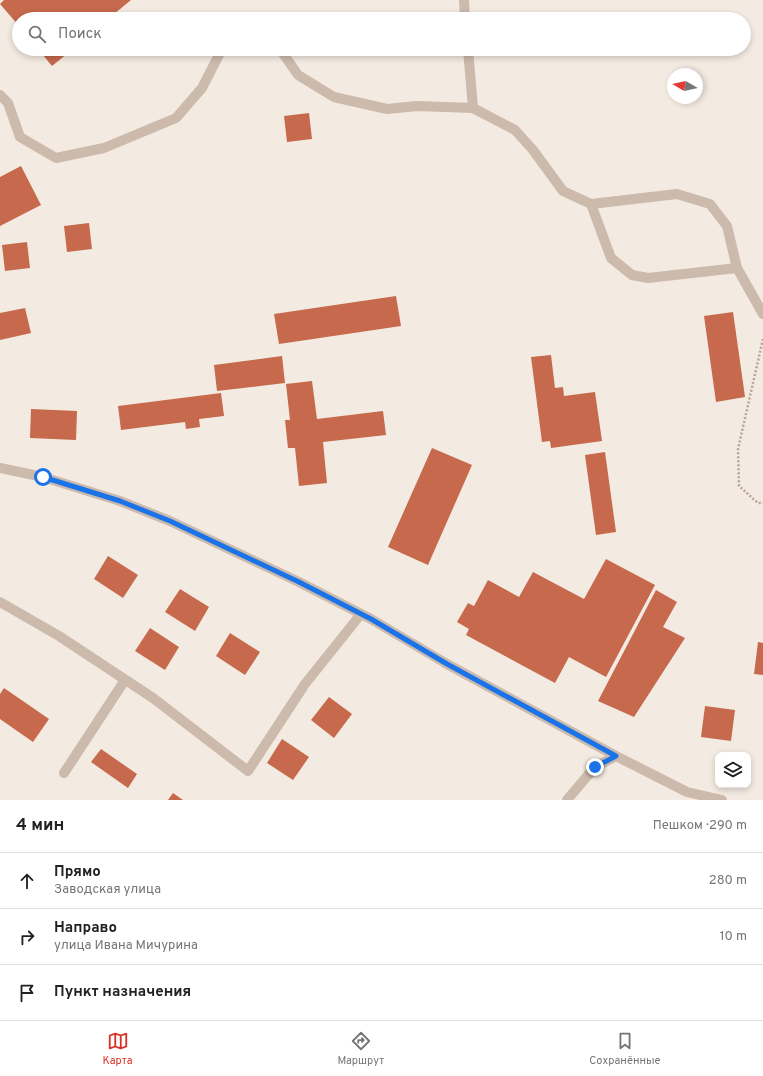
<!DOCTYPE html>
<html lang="ru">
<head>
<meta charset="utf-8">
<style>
	:root { --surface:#fff; --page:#f6f6f6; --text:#202124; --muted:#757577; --line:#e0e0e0; --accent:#d93025 }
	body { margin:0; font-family:Overpass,sans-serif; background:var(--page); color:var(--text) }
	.controls { position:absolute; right:12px; bottom:12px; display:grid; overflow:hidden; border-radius:8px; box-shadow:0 2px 6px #0003 }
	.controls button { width:36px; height:36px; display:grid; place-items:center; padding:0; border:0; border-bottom:1px solid var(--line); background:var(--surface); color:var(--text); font:20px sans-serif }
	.compass { position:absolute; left:667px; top:68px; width:36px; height:36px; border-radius:50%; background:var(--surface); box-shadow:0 2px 6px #0003; rotate:279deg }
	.stop { position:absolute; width:12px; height:12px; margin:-9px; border:3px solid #1a73e8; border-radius:50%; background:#fff }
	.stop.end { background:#1a73e8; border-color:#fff; box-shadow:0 1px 4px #0008 }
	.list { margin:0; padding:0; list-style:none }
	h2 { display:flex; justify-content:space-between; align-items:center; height:52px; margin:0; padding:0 16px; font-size:17px }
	h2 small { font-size:13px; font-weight:400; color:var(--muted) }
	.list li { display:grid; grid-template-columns:26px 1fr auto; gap:12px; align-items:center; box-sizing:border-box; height:56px; padding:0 16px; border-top:1px solid var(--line) }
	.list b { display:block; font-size:15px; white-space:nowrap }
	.list p { margin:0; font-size:13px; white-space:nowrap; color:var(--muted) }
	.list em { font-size:13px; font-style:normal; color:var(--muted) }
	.icon { flex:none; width:22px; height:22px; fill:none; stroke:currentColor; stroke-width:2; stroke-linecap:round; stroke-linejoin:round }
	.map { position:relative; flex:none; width:763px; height:800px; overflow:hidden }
	.search { position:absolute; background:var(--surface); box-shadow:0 2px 6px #0003; left:12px; right:12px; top:12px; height:44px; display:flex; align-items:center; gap:10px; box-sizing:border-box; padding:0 14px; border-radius:22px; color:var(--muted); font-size:15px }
	.sheet { height:220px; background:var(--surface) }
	nav { display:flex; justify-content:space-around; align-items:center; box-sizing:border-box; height:56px; border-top:1px solid var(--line); background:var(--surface); font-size:11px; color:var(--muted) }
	nav a { display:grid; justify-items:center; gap:2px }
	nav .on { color:var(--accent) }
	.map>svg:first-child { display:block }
</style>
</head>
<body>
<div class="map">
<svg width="763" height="800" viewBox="0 0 763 800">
	<rect width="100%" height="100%" fill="#f3eae1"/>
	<path fill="#c6694c" d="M 4,0 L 131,0 L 108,19 L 19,19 L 19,26 L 0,4 Z
		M 38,49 L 73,49 L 52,66 Z
		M 309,113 L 312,139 L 287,142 L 284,116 Z
		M 21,166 L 41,205 L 0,226 L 0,177 Z
		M 89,223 L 92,249 L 67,252 L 64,226 Z
		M 27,242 L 30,268 L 5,271 L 2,245 Z
		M 396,296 L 401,326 L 279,344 L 274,314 Z
		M 25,308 L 31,333 L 0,340 L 0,313 Z
		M 733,312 L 745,397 L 716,402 L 704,316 Z
		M 551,355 L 555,388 L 563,387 L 564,396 L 595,392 L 602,441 L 551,448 L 550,441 L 542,442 L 531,357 Z
		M 282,356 L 285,383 L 217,391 L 214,365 Z
		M 312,381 L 317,419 L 383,411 L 386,435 L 323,442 L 327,483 L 299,486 L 295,448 L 288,448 L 285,420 L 290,420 L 286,384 Z
		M 221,393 L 224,416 L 199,419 L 200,427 L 186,429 L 185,422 L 121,430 L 118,406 Z
		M 31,409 L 77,411 L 76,440 L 30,438 Z
		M 432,448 L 472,465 L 428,565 L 388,547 Z
		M 605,452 L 616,532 L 596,535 L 585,455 Z
		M 108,556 L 138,575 L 123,598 L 94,579 Z
		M 606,559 L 655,585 L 606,677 L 569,657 L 555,683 L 466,635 L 469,629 L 457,622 L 468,603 L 474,606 L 488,580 L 519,597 L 533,572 L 584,599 Z
		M 180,589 L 209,607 L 195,631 L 165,612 Z
		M 656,590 L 677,602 L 663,627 L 685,638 L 634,717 L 598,701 Z
		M 150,628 L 179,647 L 165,670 L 135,651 Z
		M 230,633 L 260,652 L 245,675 L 216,656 Z
		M 758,642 L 763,643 L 763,675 L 754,674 Z
		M 4,688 L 49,719 L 33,742 L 0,719 L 0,694 Z
		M 329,697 L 352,714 L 334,738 L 311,720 Z
		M 705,706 L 735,710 L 731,741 L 701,737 Z
		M 282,739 L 309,757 L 293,780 L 267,763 Z
		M 101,749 L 137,774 L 128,788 L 91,762 Z
		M 173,793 L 183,800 L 168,800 Z"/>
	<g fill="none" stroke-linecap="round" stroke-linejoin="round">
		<path stroke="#b8a496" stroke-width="2.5" stroke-dasharray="2 2" stroke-linecap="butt" d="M 763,339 L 738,449 L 739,486 L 758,503 L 763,503"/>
		<path stroke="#ccbaac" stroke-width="10" d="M 464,0 L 465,19
			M 280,49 L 298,75 L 334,97 L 387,109 L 417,106 L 473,108 L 515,130 L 533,150 L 563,191 L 591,204 L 677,194 L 710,204 L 727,226 L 737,268 L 763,314
			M 468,49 L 473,108
			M 0,95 L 8,103 L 20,137 L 56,158 L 104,148 L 176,118 L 202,88 L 222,49
			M 591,204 L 611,258 L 632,275 L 648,278 L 737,268
			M 0,468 L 43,477 L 120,501 L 170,521 L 299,582 L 371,619 L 447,664 L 616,756 L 687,792 L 722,800
			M 0,602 L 59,636 L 153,698 L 248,771 L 305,684 L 361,614
			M 64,773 L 125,680
			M 567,800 L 595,767 L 616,756"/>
	</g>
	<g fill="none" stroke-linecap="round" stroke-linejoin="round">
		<path stroke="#1a73e8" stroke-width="5" d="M 43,477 L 120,501 L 170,521 L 299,582 L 371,619 L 447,664 L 616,756 L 595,767"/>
	</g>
</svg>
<div class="controls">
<button><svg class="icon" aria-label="layers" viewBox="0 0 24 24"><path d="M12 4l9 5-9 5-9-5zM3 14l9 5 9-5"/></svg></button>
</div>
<svg class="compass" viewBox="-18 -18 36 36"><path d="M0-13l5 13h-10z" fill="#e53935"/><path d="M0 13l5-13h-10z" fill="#757577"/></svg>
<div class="stop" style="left:43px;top:477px"></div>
<div class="stop end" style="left:595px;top:767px"></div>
<div class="search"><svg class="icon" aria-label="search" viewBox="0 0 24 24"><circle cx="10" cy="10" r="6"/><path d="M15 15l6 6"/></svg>Поиск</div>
</div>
<section class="sheet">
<h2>4 мин<small>Пешком · 290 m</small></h2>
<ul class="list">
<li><svg class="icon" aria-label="ahead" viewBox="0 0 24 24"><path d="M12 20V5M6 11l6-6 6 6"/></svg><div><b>Прямо</b><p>Заводская улица</p></div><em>280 m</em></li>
<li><svg class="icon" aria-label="right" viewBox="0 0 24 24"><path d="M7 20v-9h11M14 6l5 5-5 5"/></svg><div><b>Направо</b><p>улица Ивана Мичурина</p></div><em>10 m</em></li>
<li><svg class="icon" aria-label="arrive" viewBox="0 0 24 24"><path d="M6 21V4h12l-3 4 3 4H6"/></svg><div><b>Пункт назначения</b></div></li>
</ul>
</section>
<nav>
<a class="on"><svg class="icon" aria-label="map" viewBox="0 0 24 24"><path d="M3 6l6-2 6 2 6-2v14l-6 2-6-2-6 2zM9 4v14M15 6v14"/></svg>Карта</a>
<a><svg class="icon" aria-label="directions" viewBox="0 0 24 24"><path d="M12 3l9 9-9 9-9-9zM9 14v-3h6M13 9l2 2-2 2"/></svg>Маршрут</a>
<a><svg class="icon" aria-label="saved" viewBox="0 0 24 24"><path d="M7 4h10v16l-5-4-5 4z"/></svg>Сохранённые</a>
</nav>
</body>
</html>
